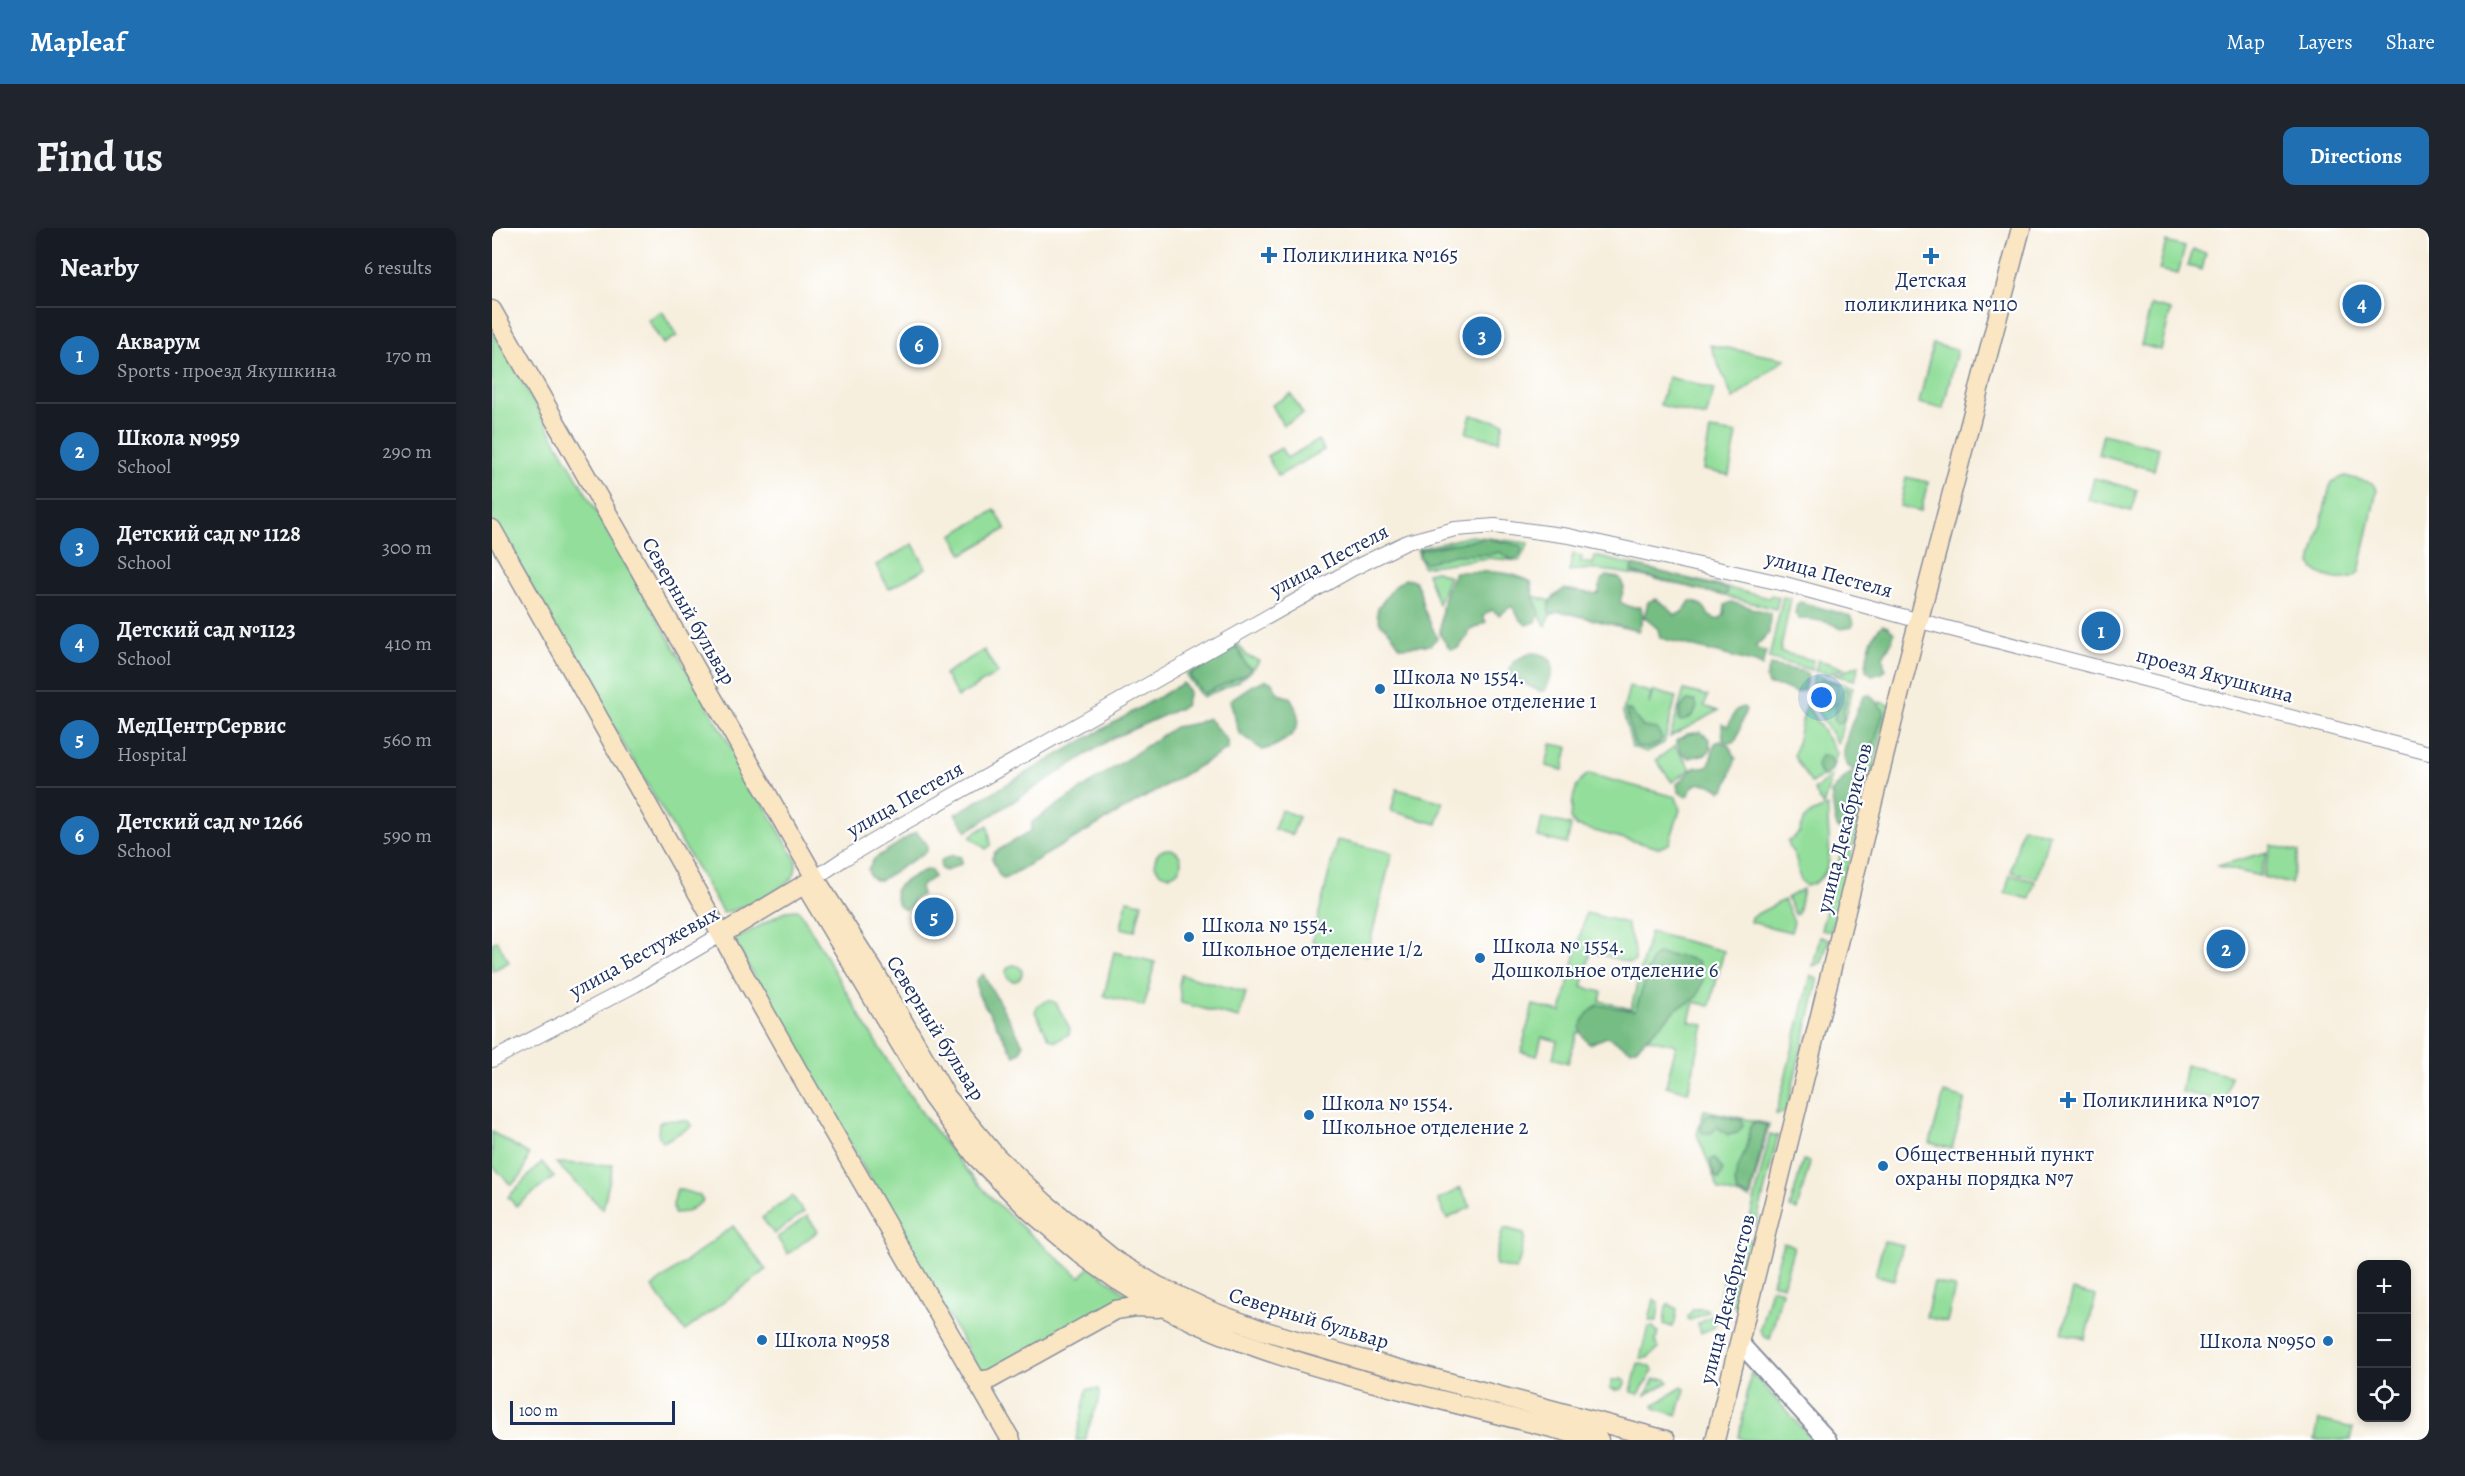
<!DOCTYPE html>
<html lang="en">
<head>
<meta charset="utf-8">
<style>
	:root { --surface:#171b24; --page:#20242c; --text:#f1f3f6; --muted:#9ea1a6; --line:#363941; --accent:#1f6fb2 }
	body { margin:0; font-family:Alegreya,serif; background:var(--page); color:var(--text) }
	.controls { position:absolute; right:18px; bottom:18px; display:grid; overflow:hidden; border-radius:12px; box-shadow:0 3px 9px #0003 }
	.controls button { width:54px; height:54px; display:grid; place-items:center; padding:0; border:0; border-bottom:2px solid var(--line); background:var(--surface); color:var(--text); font:30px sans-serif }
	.scale { position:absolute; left:18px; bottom:15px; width:165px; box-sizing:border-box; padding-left:6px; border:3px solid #1b2f5e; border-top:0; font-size:16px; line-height:21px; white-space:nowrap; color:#1b2f5e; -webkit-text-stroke:4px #fff; paint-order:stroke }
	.you { position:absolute; left:1330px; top:470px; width:21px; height:21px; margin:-15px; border:4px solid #fff; border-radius:50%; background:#1a73e8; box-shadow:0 0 0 9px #1a73e833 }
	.badge { display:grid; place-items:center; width:39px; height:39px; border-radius:50%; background:var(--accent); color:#fff; font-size:20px; font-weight:700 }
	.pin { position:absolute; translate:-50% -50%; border:3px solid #fff; box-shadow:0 2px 6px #0006 }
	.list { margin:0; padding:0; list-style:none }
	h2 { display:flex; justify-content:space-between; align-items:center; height:78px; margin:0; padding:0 24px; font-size:26px }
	h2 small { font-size:20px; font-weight:400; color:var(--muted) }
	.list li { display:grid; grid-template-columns:39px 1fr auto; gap:18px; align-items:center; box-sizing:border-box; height:96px; padding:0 24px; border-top:2px solid var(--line) }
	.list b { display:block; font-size:22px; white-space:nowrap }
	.list p { margin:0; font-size:20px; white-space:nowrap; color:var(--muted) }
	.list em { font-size:20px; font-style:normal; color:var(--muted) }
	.icon { flex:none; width:33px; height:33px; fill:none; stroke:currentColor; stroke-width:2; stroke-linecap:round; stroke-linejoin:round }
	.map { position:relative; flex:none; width:1937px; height:1212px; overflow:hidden; border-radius:12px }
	header { display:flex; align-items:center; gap:36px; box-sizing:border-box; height:84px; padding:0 30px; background:var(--accent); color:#fff }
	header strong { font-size:28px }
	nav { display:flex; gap:33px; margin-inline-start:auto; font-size:21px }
	.intro { display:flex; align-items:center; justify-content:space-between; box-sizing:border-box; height:144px; padding:0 36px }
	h1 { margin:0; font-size:42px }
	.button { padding:15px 27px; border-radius:12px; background:var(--accent); color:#fff; font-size:21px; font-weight:700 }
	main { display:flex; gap:36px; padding:0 36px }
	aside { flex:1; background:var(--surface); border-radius:12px; box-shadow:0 3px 9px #0003 }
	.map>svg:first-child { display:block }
</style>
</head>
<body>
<header>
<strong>Mapleaf</strong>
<nav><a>Map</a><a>Layers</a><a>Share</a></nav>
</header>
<div class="intro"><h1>Find us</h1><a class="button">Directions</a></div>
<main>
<aside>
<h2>Nearby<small>6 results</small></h2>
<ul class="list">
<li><span class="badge">1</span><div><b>Акварум</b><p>Sports · проезд Якушкина</p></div><em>170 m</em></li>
<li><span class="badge">2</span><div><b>Школа №959</b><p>School</p></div><em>290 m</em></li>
<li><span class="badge">3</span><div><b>Детский сад № 1128</b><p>School</p></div><em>300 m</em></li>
<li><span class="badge">4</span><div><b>Детский сад №1123</b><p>School</p></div><em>410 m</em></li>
<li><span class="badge">5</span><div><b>МедЦентрСервис</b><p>Hospital</p></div><em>560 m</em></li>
<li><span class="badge">6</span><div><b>Детский сад № 1266</b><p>School</p></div><em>590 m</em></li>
</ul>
</aside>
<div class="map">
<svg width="1937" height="1212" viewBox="0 0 1937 1212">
	<rect width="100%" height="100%" fill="#fff"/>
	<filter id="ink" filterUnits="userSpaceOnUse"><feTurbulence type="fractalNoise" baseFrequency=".0167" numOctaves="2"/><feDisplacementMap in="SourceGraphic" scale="12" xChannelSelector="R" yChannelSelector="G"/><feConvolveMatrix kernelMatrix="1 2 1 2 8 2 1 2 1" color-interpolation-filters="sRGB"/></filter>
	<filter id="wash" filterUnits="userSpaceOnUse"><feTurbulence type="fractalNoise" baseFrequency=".008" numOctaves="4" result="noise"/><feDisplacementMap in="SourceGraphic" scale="24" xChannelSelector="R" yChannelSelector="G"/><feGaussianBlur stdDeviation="1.35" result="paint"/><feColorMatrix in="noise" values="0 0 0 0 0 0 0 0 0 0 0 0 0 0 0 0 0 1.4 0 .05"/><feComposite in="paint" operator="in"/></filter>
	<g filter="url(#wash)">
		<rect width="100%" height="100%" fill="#f7efde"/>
		<path fill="#92de9a" stroke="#56867c" stroke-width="1.5" d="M 1674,14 L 1693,19 L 1686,46 L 1667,42 Z
			M 1701,22 L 1714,25 L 1710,42 L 1696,38 Z
			M 1659,77 L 1679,82 L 1669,122 L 1649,117 Z
			M 170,83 L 185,108 L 171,116 L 156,92 Z
			M 0,101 L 304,632 C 304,637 304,642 302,647 C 293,663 248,681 231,685 L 0,293 Z
			M 1441,116 L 1465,122 L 1451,181 L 1427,175 Z
			M 1218,117 L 1293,131 L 1241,171 Z
			M 1176,149 L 1222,161 L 1214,189 L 1168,177 Z
			M 799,166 L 811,186 L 791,197 L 780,177 Z
			M 979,187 L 1012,195 L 1007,213 L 974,205 Z
			M 1218,202 L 1245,206 L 1237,247 L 1211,242 Z
			M 1611,206 L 1667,220 L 1662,242 L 1606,227 Z
			M 826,212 L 832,222 L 786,248 L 775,228 L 789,220 L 795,230 Z
			M 1853,248 L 1880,255 L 1885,262 L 1867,344 C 1859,358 1822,350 1819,335 L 1839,254 Z
			M 1414,249 L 1436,254 L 1429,283 L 1408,278 Z
			M 1602,250 L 1645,262 L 1640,283 L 1596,272 Z
			M 503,282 L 514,301 L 471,326 L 460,307 Z
			M 979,308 L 1037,315 L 1027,333 L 996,330 L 931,339 L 925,321 Z
			M 421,316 L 434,340 L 397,361 L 384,337 Z
			M 1081,326 L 1090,328 L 1089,334 L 1101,336 L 1103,328 L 1277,370 L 1279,367 L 1287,369 L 1284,381 C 1244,372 1109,331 1077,344 Z
			M 944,343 L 957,348 L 946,376 L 935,345 Z
			M 1035,366 L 1062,374 L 1054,398 Z
			M 1291,369 L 1299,371 L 1288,424 L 1321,432 L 1319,442 L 1277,430 Z
			M 746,416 L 755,428 L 767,433 C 755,454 731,460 710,469 L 693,446 Z
			M 492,422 L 506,445 L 466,469 L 452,446 Z
			M 1326,432 L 1352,440 L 1337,446 L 1323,443 Z
			M 1367,437 L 1363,452 L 1342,447 Z
			M 1322,447 L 1361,459 L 1346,516 L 1316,469 Z
			M 1137,459 L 1159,464 L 1157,476 L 1161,463 L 1184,469 L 1172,515 L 1155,524 L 1140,519 L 1131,484 Z
			M 1192,462 L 1216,468 L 1212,478 L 1226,483 L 1178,509 Z
			M 1388,474 L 1397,477 L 1339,704 L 1329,702 Z
			M 1314,476 L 1345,525 L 1340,542 L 1319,555 L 1302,528 Z
			M 1059,516 L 1076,519 L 1071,542 L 1054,538 Z
			M 1183,518 L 1199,541 L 1180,554 L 1164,532 Z
			M 1097,546 L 1184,569 L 1188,582 L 1177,616 L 1167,620 L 1084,598 L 1079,591 C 1080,576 1081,553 1097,546 Z
			M 1340,548 L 1331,578 L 1322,562 Z
			M 905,561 L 951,574 L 945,596 L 899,583 Z
			M 1336,578 C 1333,603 1350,650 1314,658 C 1303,649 1308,637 1302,626 C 1299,621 1297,620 1296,614 L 1308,604 C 1310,586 1322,584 1336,578 Z
			M 789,582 L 807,589 L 800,607 L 782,601 Z
			M 1050,590 L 1079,597 L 1075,616 L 1046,609 Z
			M 496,597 L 499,617 L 494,621 L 478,608 Z
			M 1530,599 L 1557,606 L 1545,650 L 1519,644 Z
			M 845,612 L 900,625 L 875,727 L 820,714 Z
			M 1779,617 L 1807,624 L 1799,656 L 1771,649 Z
			M663 634a13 13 0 1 1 26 0a13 13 0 1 1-26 0Z
			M 1775,624 L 1768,648 L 1725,638 Z
			M 1518,647 L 1543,653 L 1538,671 L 1513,665 Z
			M 1311,661 L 1306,685 L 1303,686 L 1295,670 Z
			M 635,672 L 650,675 L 643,703 L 629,700 Z
			M 1292,672 L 1302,694 L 1299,704 L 1258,694 L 1259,689 Z
			M 305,682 L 309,685 C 361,775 410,868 478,946 C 511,985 549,1016 588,1049 L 598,1039 L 637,1067 L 499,1143 L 486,1140 L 243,715 L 246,710 L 294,683 Z
			M 1094,685 L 1134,695 L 1143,722 L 1143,733 L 1138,735 L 1099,724 L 1090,759 L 1110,764 L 1108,773 L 1139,781 L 1158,704 L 1232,723 L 1218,778 L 1202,774 L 1197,793 L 1212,797 L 1196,864 L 1174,858 L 1184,817 L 1099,797 L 1085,806 L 1076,835 L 1061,830 L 1065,813 L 1050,809 L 1045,828 L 1029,824 L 1041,777 L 1069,784 Z
			M 1328,709 L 1337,711 L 1330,734 L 1321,738 Z
			M 5,713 L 17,734 L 0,743 L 0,715 Z
			M 622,724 L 663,734 L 652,778 L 612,768 Z
			M514 745a8 8 0 1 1 16 0a8 8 0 1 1-16 0Z
			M 689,747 L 754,764 L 747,790 L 689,775 L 687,757 Z
			M 1319,747 L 1325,751 L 1325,759 L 1295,880 L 1292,885 L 1284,886 Z
			M 557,772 L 564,775 L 578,801 L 577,806 L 564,813 L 557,810 L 543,784 L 546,777 Z
			M 1694,837 L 1739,848 L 1734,873 L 1689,864 Z
			M 1452,865 L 1473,871 L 1460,921 L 1438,915 Z
			M 1212,882 L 1277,896 L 1258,971 L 1227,962 L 1205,906 Z
			M 173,892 L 196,893 L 200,898 L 171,914 C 165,909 166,902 167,895 Z
			M 0,904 L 37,926 L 30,947 L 19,957 L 0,937 Z
			M 1278,906 L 1286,908 L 1264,997 L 1259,997 L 1257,995 Z
			M 1311,932 L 1318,934 L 1305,982 L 1298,980 Z
			M 50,934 L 62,949 L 24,978 L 16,969 Z
			M 64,935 L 121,937 L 111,981 Z
			M 968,960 L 979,979 L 955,991 L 946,972 Z
			M 185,961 L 207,967 L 211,973 L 195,984 L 182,985 L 181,977 Z
			M 300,968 L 312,984 L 282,1006 L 270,990 Z
			M 315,988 L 326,1003 L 296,1026 L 285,1010 Z
			M 241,998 L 274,1042 L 193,1103 L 160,1059 Z
			M 1013,1000 L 1031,1005 L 1033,1009 L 1026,1038 L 1023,1042 L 1004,1037 L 1003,1033 L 1010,1004 Z
			M 1253,1010 L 1258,1012 L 1259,1017 L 1251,1046 L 1244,1045 Z
			M 1392,1013 L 1411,1017 L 1402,1052 L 1383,1047 Z
			M 1291,1015 L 1302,1018 L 1291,1058 L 1280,1055 Z
			M 1240,1020 L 1244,1021 L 1230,1074 L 1226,1073 Z
			M 1242,1051 L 1249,1053 L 1243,1078 L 1236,1076 Z
			M 1442,1054 L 1463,1059 L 1455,1094 L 1434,1089 Z
			M 1279,1060 L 1290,1063 L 1278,1111 L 1272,1109 L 1268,1102 Z
			M 1581,1062 L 1604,1068 L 1593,1111 L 1570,1105 Z
			M 1162,1071 L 1167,1075 L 1165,1093 L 1157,1093 Z
			M 1177,1076 L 1185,1081 L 1183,1095 L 1180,1099 L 1172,1096 L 1174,1079 Z
			M 1201,1081 L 1215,1081 L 1216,1084 L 1197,1093 L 1196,1089 Z
			M 1221,1087 L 1224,1088 L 1222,1099 L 1209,1105 L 1206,1096 Z
			M 1156,1099 L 1161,1099 L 1166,1104 L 1164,1113 L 1166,1121 L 1155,1130 L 1148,1130 Z
			M 1146,1135 L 1159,1139 L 1161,1143 L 1147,1166 L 1139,1164 Z
			M 1259,1144 L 1321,1212 L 1253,1212 L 1247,1209 Z
			M 1130,1151 L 1134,1154 L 1130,1161 L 1123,1162 L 1118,1160 L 1120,1153 Z
			M 1162,1151 L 1174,1151 L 1177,1154 L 1154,1167 Z
			M 1190,1159 L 1193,1161 L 1185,1187 L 1162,1180 L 1162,1177 Z
			M 595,1161 L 607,1161 C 612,1174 593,1196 594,1212 L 584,1212 Z
			M 1827,1192 L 1861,1200 L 1858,1212 L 1823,1212 Z"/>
		<path fill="#75bd82" stroke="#487670" stroke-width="1.5" d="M 993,310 L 1030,318 C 1030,325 1027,330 1020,332 L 1007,324 L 1000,326 L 962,327 L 933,335 L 927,329 L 928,322 Z
			M 1141,337 L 1235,361 L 1236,364 L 1233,368 L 1146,346 L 1139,344 Z
			M 963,344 C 988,344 1017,341 1039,354 L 1042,371 L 1048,384 L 1044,394 L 1034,397 L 1027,390 L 1020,378 L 1007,387 L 1000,382 L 991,388 L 994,394 L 975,404 L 976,408 L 966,420 L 958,421 L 948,407 C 949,383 950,364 963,344 Z
			M 1114,348 L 1128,350 L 1132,360 L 1128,374 L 1138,379 L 1149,379 L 1151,389 L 1146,403 L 1079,386 L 1067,384 L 1058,387 C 1053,374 1062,368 1072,361 L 1104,366 L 1107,364 L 1109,352 Z
			M 913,351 L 923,353 L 928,363 L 931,379 L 945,410 L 938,417 L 908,419 L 899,405 L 888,395 L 885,386 L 886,380 L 902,359 Z
			M 1163,371 L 1176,379 L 1183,387 L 1191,384 L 1198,373 C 1209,375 1213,378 1217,388 L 1226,392 L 1232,387 L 1233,377 L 1239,374 L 1278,385 L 1277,405 L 1264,418 L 1265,421 L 1274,423 L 1270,439 L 1264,435 L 1168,410 L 1166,401 L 1152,389 L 1156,374 Z
			M 1308,374 L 1358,388 L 1362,395 L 1360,399 L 1349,401 C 1338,393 1321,391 1307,391 L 1303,385 L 1305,376 Z
			M 1390,397 L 1396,399 L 1402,405 C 1399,419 1396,419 1391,429 L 1393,442 L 1389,446 L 1380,447 L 1374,442 C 1375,424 1378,409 1390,397 Z
			M 745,419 L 755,438 L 759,440 L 755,446 L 711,466 L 697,447 Z
			M 1038,425 C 1067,425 1063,443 1053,463 L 1047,463 L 1019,449 L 1017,443 L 1022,433 Z
			M 1278,437 L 1313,444 L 1316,448 L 1312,462 L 1304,465 L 1289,458 L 1276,457 L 1274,451 Z
			M 773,452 L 780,454 C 784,464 787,468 798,469 C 808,486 811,500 793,512 C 786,516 779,521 770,522 L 747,505 L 738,472 L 759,458 Z
			M 1330,452 L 1344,455 L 1347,459 L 1342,478 L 1332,482 L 1324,479 L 1319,467 L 1322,456 Z
			M 691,455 L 697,464 L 693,478 L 619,511 L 475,603 L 463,586 Z
			M 1351,460 L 1357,462 L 1351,483 L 1352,492 L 1346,496 L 1342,493 L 1344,479 Z
			M 1372,467 L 1378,467 L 1392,483 L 1376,536 L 1367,541 L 1359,541 C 1355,537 1352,534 1352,528 C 1351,513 1365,481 1372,467 Z
			M 1195,472 L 1203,473 L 1205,479 C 1202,487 1197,493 1187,493 L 1188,481 Z
			M 1251,479 L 1254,481 L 1244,513 L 1236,515 L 1231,512 L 1230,496 L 1236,498 L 1244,482 Z
			M 1134,482 L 1138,482 L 1151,499 L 1165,501 L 1170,510 L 1167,515 L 1156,520 L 1144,518 L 1141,512 Z
			M 716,490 L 735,512 L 736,521 L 512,651 L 507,647 L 500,630 L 503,624 L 539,603 L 540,594 L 683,499 L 705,495 Z
			M 1209,504 L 1217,511 L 1219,521 L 1214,526 L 1197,530 L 1189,524 L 1184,513 L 1195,506 Z
			M 1228,513 L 1237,518 L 1244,530 L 1234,560 L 1229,563 C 1224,558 1208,552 1202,558 C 1199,560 1198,564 1197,567 L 1192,568 L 1186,563 L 1185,556 L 1203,539 L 1212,540 L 1217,537 L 1223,515 Z
			M 1330,527 L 1339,530 L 1341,537 L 1334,548 L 1330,548 C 1324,541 1323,535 1330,527 Z
			M 1362,543 L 1377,550 L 1366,590 L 1357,601 L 1346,601 C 1342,595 1341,573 1339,565 L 1354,548 Z
			M 424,604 L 435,616 L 435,623 L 389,652 L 383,652 L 378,648 L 376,641 L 382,631 Z
			M 460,627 L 469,629 L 469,636 L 454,643 L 449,641 L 448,633 Z
			M 434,642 L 439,642 L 442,649 L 428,659 L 430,666 L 421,672 L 421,677 L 414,682 C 404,677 404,672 403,662 C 408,655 425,645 434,642 Z
			M 1165,726 L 1192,729 L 1206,733 L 1211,753 L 1205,769 L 1198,774 L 1187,779 L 1144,820 L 1139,822 L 1115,809 L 1097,816 L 1090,807 L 1088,799 L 1095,786 L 1106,777 L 1143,783 L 1160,731 Z
			M 491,746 L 531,816 L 529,823 L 523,828 L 486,766 L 484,752 Z
			M 1221,886 L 1250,892 L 1251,898 L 1245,905 L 1236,907 L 1225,899 L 1219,905 L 1210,905 L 1209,899 L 1214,887 Z
			M 1262,894 L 1275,897 L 1258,969 L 1246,966 C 1237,950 1252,930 1256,914 C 1258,909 1257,904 1258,899 Z
			M 1223,930 L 1231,942 L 1227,951 L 1222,947 L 1218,932 Z"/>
	</g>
	<g filter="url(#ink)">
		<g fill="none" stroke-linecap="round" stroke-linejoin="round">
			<g stroke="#898f9e" stroke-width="16">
				<path id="minor" d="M 323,650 L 350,632 L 407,598 L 860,341 L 915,314 L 963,301 L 1003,298 L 1077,308 L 1293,356 L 1428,393 L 1937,525
					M 0,832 L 143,757 L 230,706"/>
			</g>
			<g stroke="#898f9e" stroke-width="20">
				<path id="tertiary" d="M 1247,1114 L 1336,1212"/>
			</g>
			<g stroke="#898f9e" stroke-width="21">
				<path id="secondary" d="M 0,82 L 323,650 L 384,746 L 454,868 L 504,928 L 553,975 L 624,1033 L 666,1058 L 719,1083 L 770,1102 L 869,1131 L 1174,1212
					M 0,301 L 305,841 L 519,1212
					M 313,657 L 440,869 L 485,930 L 539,984 L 592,1029 L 626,1053 L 625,1052 C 713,1110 816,1138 917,1164 C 980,1180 1043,1196 1107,1212
					M 230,706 L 323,650
					M 486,1153 L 499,1151 L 623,1082 L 644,1079 L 666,1080
					M 1223,1212 L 1408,464 L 1529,0"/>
			</g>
			<use href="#minor" stroke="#fff" stroke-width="14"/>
			<use href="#tertiary" stroke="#fff" stroke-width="16"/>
			<use href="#secondary" stroke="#fbe6c3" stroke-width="18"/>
		</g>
	</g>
	<g fill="#1f6fb2" stroke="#fff" stroke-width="2">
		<path d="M774 18h6v6h6v6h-6v6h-6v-6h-6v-6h6z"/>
		<path d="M1436 19h6v6h6v6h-6v6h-6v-6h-6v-6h6z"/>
		<circle cx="888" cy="461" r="6"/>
		<circle cx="697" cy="709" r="6"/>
		<circle cx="988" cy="730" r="6"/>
		<path d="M1573 863h6v6h6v6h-6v6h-6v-6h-6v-6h6z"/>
		<circle cx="817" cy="887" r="6"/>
		<circle cx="1391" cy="938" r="6"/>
		<circle cx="270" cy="1112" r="6"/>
		<circle cx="1836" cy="1113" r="6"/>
	</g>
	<g text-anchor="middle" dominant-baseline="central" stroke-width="4.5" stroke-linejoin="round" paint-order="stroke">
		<g font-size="21" fill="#1b2f5e" stroke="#fff" text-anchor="start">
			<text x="790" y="27">Поликлиника №165</text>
			<text x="1439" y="52" text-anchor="middle">Детская<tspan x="1439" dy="24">поликлиника №110</tspan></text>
			<text x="900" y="449">Школа № 1554.<tspan x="900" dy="24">Школьное отделение 1</tspan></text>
			<text x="709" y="697">Школа № 1554.<tspan x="709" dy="24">Школьное отделение 1/2</tspan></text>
			<text x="1000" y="718">Школа № 1554.<tspan x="1000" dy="24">Дошкольное отделение 6</tspan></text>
			<text x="1590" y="872">Поликлиника №107</text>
			<text x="829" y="875">Школа № 1554.<tspan x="829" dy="24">Школьное отделение 2</tspan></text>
			<text x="1403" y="926">Общественный пункт<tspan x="1403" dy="24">охраны порядка №7</tspan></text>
			<text x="282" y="1112">Школа №958</text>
			<text x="1824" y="1113" text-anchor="end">Школа №950</text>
		</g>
		<g font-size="21" fill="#1b2f5e" stroke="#fff">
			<text transform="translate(837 332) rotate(-28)">улица Пестеля</text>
			<text transform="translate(1337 346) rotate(15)">улица Пестеля</text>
			<text transform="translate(197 383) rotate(60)">Северный бульвар</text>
			<text transform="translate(1723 447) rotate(15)">проезд Якушкина</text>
			<text transform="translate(413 571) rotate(-30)">улица Пестеля</text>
			<text transform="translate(1352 600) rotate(-76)">улица Декабристов</text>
			<text transform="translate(152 724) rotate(-29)">улица Бестужевых</text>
			<text transform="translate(444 800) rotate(58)">Северный бульвар</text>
			<text transform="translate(1235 1071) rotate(-76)">улица Декабристов</text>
			<text transform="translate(817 1090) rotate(17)">Северный бульвар</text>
		</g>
	</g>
</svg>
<div class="controls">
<button>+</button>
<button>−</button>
<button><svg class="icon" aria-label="locate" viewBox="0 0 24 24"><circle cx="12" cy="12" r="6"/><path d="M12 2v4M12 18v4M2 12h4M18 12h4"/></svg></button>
</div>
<div class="scale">100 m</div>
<div class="you"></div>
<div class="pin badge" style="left:1609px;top:403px">1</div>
<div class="pin badge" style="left:1734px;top:721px">2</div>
<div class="pin badge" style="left:990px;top:108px">3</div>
<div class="pin badge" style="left:1870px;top:76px">4</div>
<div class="pin badge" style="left:442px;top:689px">5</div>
<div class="pin badge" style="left:427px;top:117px">6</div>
</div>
</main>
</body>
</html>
